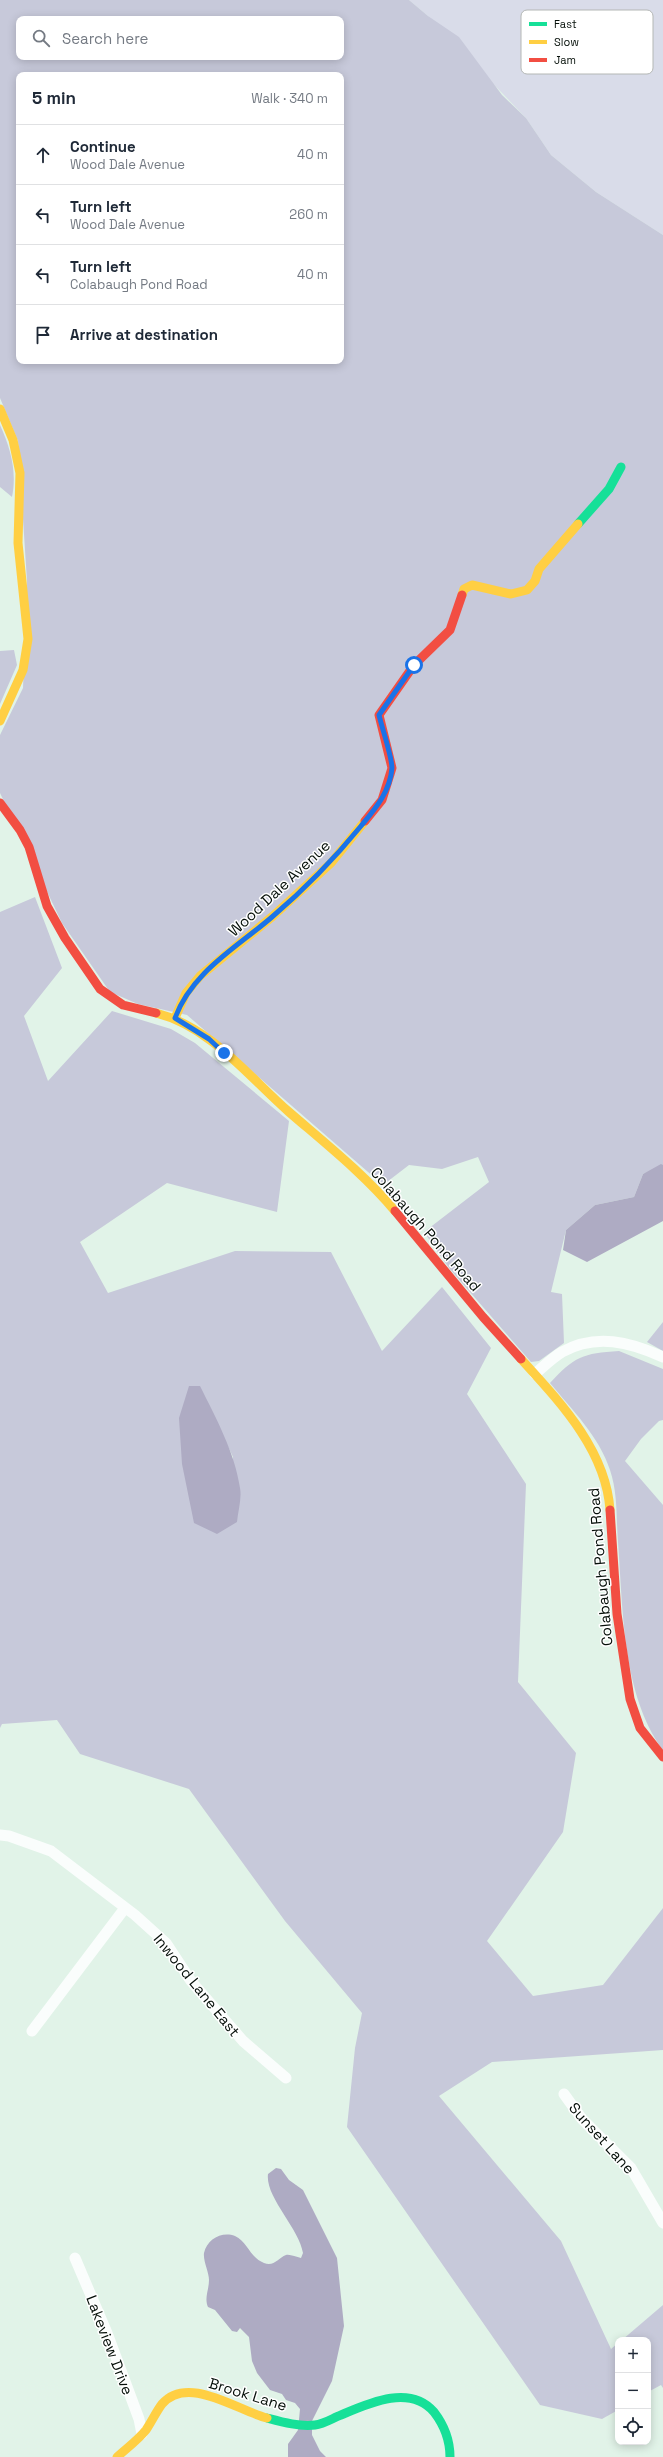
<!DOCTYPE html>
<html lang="en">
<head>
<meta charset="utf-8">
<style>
	:root { --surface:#fff; --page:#f6f6f7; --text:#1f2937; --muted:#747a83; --line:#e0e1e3 }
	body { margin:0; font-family:"Space Grotesk",sans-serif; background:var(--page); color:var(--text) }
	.controls { position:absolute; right:12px; bottom:12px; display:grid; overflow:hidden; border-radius:8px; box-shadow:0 2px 10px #0003 }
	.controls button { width:36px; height:36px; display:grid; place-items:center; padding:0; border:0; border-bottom:1px solid var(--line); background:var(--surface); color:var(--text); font:20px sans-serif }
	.stop { position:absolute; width:12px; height:12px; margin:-9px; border:3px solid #1a73e8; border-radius:50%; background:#fff }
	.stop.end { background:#1a73e8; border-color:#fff; box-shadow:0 1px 4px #0008 }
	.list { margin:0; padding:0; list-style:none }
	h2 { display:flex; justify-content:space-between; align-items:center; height:52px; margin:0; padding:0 16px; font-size:17px }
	h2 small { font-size:13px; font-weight:400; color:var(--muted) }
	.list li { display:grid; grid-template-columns:26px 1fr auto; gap:12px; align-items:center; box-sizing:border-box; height:60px; padding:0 16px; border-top:1px solid var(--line) }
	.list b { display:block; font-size:15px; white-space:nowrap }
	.list p { margin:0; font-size:13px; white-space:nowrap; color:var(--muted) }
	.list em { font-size:13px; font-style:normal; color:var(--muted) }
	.icon { flex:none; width:22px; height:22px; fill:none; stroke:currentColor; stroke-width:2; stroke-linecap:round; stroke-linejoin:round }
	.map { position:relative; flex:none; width:663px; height:2457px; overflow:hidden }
	.search { position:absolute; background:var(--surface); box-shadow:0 2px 10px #0003; left:16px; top:16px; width:328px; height:44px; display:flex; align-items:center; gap:10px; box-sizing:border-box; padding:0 14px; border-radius:8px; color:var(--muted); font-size:15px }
	.panel { position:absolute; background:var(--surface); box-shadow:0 2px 10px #0003; left:16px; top:72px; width:328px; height:292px; border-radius:8px }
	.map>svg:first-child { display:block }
</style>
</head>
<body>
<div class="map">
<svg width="663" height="2457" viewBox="0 0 663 2457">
	<rect width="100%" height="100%" fill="#e1f3e8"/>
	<path fill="#d9dce9" d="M 409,0 L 663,0 L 663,235 L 596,192 L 551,155 L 526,118 L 428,16 Z"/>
	<path fill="#c7c9da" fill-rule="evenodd" d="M 0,0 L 409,0 L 428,16 L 459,37 L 502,95 L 526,118 L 551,155 L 596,192 L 663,235 L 663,1165 L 643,1174 L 634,1197 L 595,1205 L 566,1230 L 551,1292 L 562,1294 L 564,1343 L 539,1361 L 531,1362 L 449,1268 L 424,1232 L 489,1182 L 478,1157 L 442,1169 L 409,1165 L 383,1185 L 187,1015 L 138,1004 L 110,992 L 62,923 L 0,793 L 0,735 L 23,688 L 27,581 L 18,441 L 0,398 ZM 19,19 L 341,19 L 341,57 L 19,57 ZM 19,75 L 341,75 L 341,361 L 19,361 Z
		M 0,425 C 11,449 17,472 12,497 L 0,487 Z
		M 14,650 L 17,665 L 0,704 L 0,651 Z
		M 35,897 L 62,968 L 24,1016 L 48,1081 L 112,1011 L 171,1029 L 195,1043 L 289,1121 L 277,1212 L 167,1183 L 80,1242 L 108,1293 L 235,1251 L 331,1252 L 382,1351 L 442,1287 L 491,1348 L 467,1394 L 526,1484 L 518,1682 L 576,1753 L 563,1832 L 487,1941 L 533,1996 L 603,1985 L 663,1908 L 663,2050 L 492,2062 L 439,2096 L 561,2241 L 611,2349 L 618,2343 L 618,2410 L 602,2419 L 540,2405 L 347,2127 L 355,2048 L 362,2013 L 285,1921 L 189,1789 L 80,1754 L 57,1720 L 2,1724 L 0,1728 L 0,912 ZM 222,1434 L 233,1457 L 217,1534 Z
		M 663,1322 L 663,1351 L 647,1342 Z
		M 619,1351 L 663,1369 L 663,1420 L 659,1421 L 641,1439 L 625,1461 L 663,1505 L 663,1750 C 622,1695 623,1608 618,1542 C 616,1517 618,1494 610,1470 C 599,1436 572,1410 550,1383 C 574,1357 583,1353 619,1351 Z
		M 663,2305 L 663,2388 L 661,2385 L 648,2392 L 648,2340 L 622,2340 Z"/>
	<path fill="#aeabc3" d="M 661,1164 L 663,1165 L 663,1221 L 587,1262 L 563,1250 L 566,1230 L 595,1205 L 634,1197 L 643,1174 Z
		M 189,1386 L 200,1386 C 216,1418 235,1453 240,1488 C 242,1498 238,1511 237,1522 L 217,1534 L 194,1523 L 182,1464 L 179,1418 Z
		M 276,2168 L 281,2169 L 289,2180 L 303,2190 L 337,2258 L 344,2326 L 332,2381 L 312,2421 L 312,2435 L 320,2451 L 326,2457 L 288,2457 L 288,2444 L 298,2430 L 300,2409 L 295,2403 L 286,2400 L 282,2394 L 270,2390 L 257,2373 L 252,2361 L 249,2337 L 240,2328 L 237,2332 L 232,2331 L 215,2310 L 208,2307 C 204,2298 209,2290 209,2280 C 209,2272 203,2261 204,2253 C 207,2239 222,2231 235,2236 C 248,2242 250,2258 264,2263 C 274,2267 278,2258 286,2255 C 290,2254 296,2257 301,2258 L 303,2253 C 299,2228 265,2197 268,2174 Z"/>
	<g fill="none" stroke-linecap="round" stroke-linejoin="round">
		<path stroke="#fafdfc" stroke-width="11" d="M 535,1374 C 543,1367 552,1358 562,1352 C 596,1333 630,1342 663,1357
			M 0,1835 L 9,1836 L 51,1851 L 135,1915 L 166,1943 L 191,1981 L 243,2041 L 286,2078
			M 32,2031 L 125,1908
			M 564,2094 L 582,2119 L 631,2168 L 663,2223
			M 75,2258 L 107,2333 L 139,2419 L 142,2434"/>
		<path stroke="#16e098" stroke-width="9" d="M 578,524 L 609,489 L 621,467
			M 267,2418 C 282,2422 300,2427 315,2425 C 324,2424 333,2418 341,2415 C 369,2403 410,2384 434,2412 C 444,2425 450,2440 450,2457"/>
		<path stroke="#ffcf43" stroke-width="9" d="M 0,409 L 13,440 L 20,473 L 18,543 L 28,639 L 23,670 L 0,721
			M 462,595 L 464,589 L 472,585 L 511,594 L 527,590 L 535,581 L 539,569 L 578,524
			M 156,1013 C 211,1027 248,1076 289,1112 C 326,1144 364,1174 395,1211
			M 175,1018 L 186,993 L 200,976 L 273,916 L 331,863 L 365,821
			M 521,1359 C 560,1402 606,1450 610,1510
			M 117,2457 C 127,2448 138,2440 146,2430 C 152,2421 156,2412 162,2404 C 188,2374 238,2411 267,2418"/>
		<path stroke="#f24e42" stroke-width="9" d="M 0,803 L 20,830 L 29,847 L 47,906 L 65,938 L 100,989 L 123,1005 L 156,1013
			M 365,821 L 382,800 L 392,768 L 379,715 L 414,665 L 450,630 L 462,595
			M 395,1211 L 483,1317 L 521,1359
			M 610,1510 L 617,1614 L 630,1699 L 640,1728 L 663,1757"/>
	</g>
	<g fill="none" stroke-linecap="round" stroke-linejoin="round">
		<path stroke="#1a73e8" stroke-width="5" d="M 224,1053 L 209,1039 L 175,1018 C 192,972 236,948 272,917 C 305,889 334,859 361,826 C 375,809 390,792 392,768 C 392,757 382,728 379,715 L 414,665"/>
	</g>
	<g text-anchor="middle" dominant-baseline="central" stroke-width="3" stroke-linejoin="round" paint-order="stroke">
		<g font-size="15" fill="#050f09" stroke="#fff">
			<text transform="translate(279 888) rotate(-43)">Wood Dale Avenue</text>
			<text transform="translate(426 1229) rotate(49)">Colabaugh Pond Road</text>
			<text transform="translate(600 1567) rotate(-95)">Colabaugh Pond Road</text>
			<text transform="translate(197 1985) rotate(51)">Inwood Lane East</text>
			<text transform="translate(602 2138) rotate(48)">Sunset Lane</text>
			<text transform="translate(110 2345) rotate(69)">Lakeview Drive</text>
			<text transform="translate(248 2394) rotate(17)">Brook Lane</text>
		</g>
	</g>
	<rect x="521" y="10" width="132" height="64" rx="6" fill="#fff" stroke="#b4b7b5" stroke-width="1"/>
	<rect x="529" y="22" width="18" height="4" fill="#16e098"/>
	<rect x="529" y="40" width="18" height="4" fill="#ffcf43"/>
	<rect x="529" y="58" width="18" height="4" fill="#f24e42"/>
	<g font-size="11" fill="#050f09">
		<text x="554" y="28">Fast</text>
		<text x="554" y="46">Slow</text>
		<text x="554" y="64">Jam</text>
	</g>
</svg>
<div class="controls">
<button>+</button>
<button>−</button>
<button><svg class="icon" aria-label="locate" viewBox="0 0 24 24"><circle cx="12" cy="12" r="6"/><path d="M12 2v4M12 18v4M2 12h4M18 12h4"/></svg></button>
</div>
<div class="stop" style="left:414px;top:665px"></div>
<div class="stop end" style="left:224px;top:1053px"></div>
<div class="search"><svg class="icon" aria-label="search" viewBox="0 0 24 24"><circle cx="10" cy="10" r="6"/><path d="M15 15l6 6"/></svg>Search here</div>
<section class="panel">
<h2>5 min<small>Walk · 340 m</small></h2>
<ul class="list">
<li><svg class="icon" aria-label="ahead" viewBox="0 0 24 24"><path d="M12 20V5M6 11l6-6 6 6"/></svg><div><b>Continue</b><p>Wood Dale Avenue</p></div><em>40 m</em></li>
<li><svg class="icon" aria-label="left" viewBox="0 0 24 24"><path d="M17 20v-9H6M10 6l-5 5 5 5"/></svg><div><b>Turn left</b><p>Wood Dale Avenue</p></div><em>260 m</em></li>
<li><svg class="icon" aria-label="left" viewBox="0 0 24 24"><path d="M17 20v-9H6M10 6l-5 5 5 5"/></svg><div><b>Turn left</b><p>Colabaugh Pond Road</p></div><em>40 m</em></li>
<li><svg class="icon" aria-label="arrive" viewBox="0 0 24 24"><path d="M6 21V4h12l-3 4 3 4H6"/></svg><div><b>Arrive at destination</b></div></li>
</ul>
</section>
</div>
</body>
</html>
